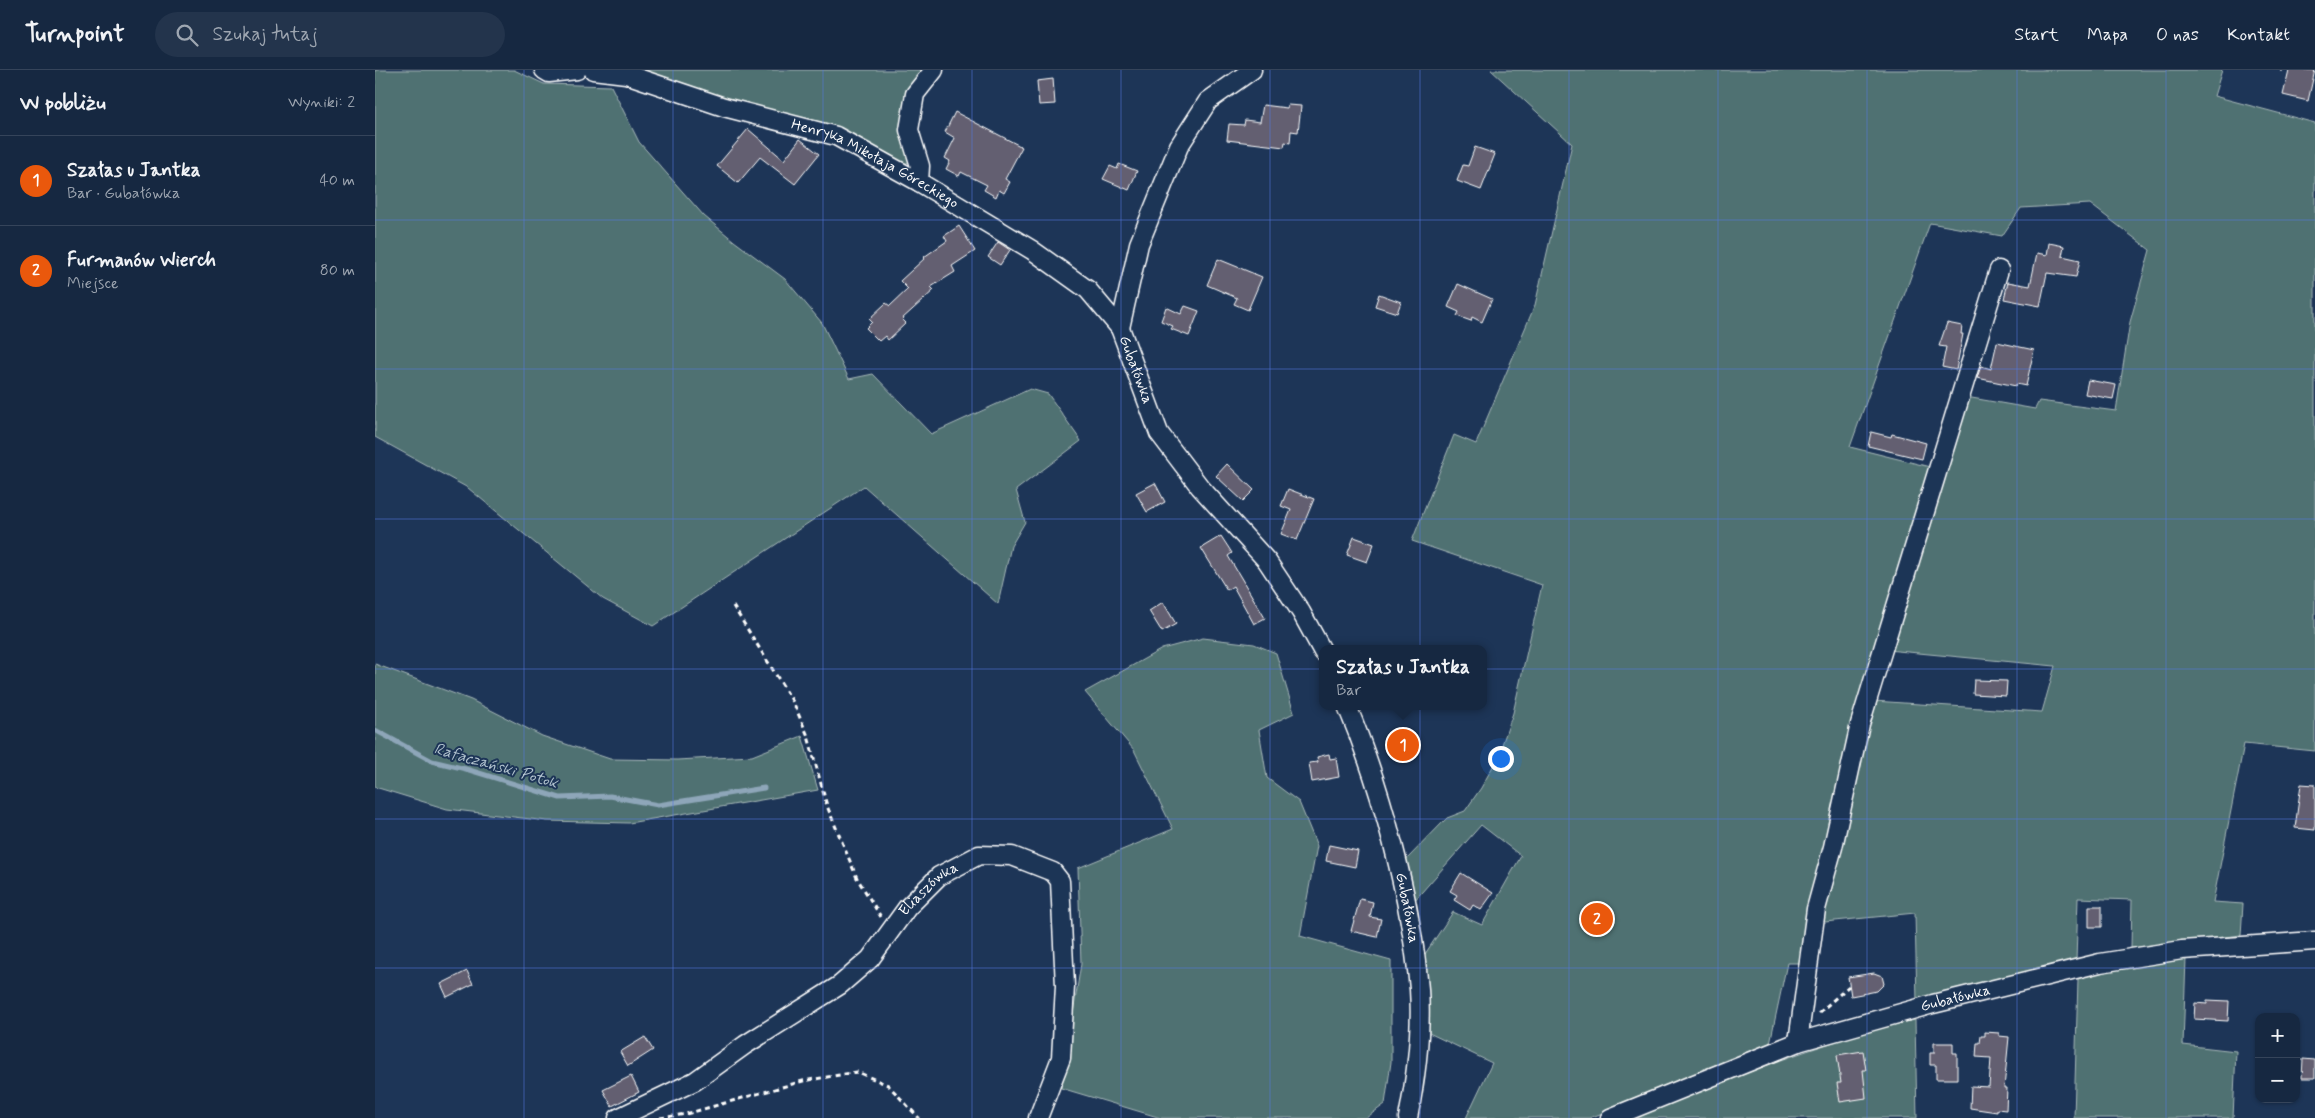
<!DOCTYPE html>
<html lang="pl">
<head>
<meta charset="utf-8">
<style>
	:root { --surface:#162841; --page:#23344c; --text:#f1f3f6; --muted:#9ea6b1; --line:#35445a; --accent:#ea580c }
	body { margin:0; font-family:Mynerve,sans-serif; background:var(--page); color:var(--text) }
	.controls { position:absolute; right:15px; bottom:15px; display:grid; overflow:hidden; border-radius:10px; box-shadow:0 1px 4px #0004 }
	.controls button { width:45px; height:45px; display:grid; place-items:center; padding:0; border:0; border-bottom:1px solid var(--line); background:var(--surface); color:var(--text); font:25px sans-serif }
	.you { position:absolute; left:1125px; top:688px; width:18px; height:18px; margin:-12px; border:4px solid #fff; border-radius:50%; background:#1a73e8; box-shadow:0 0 0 8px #1a73e833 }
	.badge { display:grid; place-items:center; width:32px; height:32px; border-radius:50%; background:var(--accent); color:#fff; font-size:16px; font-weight:700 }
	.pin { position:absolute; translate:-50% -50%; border:2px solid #fff; box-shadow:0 1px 5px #0006 }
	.popup { position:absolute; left:944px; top:575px; width:168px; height:65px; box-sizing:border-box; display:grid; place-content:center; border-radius:10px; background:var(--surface); filter:drop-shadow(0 1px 4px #0005); font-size:16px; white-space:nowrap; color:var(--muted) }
	.popup b { font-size:19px; color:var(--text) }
	.popup::after { content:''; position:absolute; left:50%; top:100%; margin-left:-10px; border:10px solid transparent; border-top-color:var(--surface) }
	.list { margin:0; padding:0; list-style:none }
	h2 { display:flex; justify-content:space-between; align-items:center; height:65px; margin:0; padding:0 20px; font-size:21px }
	h2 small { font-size:16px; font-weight:400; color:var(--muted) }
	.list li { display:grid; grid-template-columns:32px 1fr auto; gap:15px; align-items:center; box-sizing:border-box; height:90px; padding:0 20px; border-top:1px solid var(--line) }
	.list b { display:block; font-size:19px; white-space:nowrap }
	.list p { margin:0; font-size:16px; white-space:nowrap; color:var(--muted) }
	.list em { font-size:16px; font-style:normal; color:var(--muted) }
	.icon { flex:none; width:28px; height:28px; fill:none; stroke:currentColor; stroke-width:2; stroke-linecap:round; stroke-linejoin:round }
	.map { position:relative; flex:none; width:1940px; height:1048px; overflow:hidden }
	header { display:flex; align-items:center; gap:30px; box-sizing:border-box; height:70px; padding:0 25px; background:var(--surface); border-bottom:1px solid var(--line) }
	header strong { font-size:24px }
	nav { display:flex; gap:28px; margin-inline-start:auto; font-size:18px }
	.search { width:350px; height:45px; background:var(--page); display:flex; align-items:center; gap:12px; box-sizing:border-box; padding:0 18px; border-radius:28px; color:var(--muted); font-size:19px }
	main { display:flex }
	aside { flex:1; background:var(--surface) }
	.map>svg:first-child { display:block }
</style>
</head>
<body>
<header>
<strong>Turnpoint</strong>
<div class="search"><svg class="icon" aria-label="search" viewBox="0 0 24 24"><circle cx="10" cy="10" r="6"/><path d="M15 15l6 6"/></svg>Szukaj tutaj</div>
<nav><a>Start</a><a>Mapa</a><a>O nas</a><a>Kontakt</a></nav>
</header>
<main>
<aside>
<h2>W pobliżu<small>Wyniki: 2</small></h2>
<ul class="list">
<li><span class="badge">1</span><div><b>Szałas u Jantka</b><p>Bar · Gubałówka</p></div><em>40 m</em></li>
<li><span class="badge">2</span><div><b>Furmanów Wierch</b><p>Miejsce</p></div><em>80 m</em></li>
</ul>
</aside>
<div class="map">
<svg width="1940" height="1048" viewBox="0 0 1940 1048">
	<rect width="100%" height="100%" fill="#1d3557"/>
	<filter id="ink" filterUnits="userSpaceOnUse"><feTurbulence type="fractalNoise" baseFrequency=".02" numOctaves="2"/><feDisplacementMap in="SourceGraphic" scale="10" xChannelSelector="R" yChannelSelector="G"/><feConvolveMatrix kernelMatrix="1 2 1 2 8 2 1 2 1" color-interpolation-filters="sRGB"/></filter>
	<g filter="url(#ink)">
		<path fill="#4f7172" stroke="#a7b8b8" d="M 0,0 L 139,0 L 169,14 L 236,16 L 264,72 L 329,146 L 359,171 L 410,209 L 447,253 L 474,309 L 498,304 L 556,364 L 655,319 L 673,324 L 706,371 L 641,420 L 650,452 L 636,476 L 623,534 L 489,416 L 278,556 L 228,529 L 93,418 L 0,367 Z
			M 262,0 L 553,0 L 536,91 L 525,96 L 355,31 Z
			M 1116,0 L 1847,0 L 1839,26 L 1940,53 L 1940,681 L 1869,674 L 1838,832 L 1868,834 L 1866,865 L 1756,878 L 1757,830 L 1703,828 L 1701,891 L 1542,932 L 1540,843 L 1440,853 L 1498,631 L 1667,642 L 1680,596 L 1512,580 L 1591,327 L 1660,339 L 1664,331 L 1741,341 L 1755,252 L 1775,180 L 1715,134 L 1646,138 L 1627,166 L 1555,153 L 1475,377 L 1555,397 L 1427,893 L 1412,893 L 1395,973 L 1250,1035 L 1214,1048 L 1091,1048 L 1117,993 L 1054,963 L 1048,887 L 1078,842 L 1107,855 L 1146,786 L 1106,755 L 1039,831 L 1030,791 L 1072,748 L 1090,741 L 1106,718 L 1122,689 L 1138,643 L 1167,515 L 1037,471 L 1079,365 L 1101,374 L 1160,235 L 1197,74 Z
			M 828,568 L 879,574 L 901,583 L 919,643 L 884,660 L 892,708 L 924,732 L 942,776 L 925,866 L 1016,891 L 1016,992 L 1010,1034 L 991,1048 L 786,1048 L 686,1018 L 706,894 L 703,798 L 798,759 L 759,680 L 710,622 L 787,579 Z
			M 0,594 L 96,630 L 167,666 L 235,689 L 302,690 L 377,686 L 427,666 L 443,720 L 254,753 L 172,751 L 72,739 L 0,717 Z
			M 1811,888 L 1808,975 L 1861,981 L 1858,1048 L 1699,1048 L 1703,909 L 1728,899 Z
			M 1540,950 L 1542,1048 L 1260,1048 C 1354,1010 1441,972 1540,950 Z"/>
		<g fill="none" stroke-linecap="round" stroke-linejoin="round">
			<path stroke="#8ea6b9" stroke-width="5" d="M 0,660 L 57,691 L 91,699 L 185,728 L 235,726 L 283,735 L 389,718"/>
		</g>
		<path fill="#635f71" stroke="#fff" d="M 1914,0 L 1940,0 L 1933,31 L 1908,25 Z
			M 678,9 L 680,34 L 664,35 L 662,11 Z
			M 888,35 L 912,38 L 913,35 L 926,36 L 923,62 L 916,61 L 915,73 L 910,72 L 909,77 L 852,70 L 854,54 L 869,55 L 870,50 L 885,52 Z
			M 580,42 L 647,77 L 630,109 L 635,112 L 629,123 L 624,120 L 621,127 L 609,120 L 612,115 L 586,102 L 584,106 L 571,99 L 575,91 L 570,88 L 580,68 L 570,62 Z
			M 373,59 L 409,90 L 425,69 L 444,84 L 420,114 L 385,87 L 363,113 L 342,96 Z
			M 1100,77 L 1120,84 L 1106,120 L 1082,111 L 1088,95 L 1093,96 Z
			M 744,94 L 762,101 L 754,120 L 728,109 L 735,96 L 742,99 Z
			M 584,156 L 600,181 L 577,196 L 580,202 L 556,217 L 559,220 L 527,249 L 531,253 L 513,270 L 510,266 L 504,271 L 491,258 L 497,252 L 494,249 L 511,233 L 515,236 L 533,219 L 525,211 L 550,188 L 549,187 L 572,171 L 569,166 Z
			M 623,172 L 635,180 L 625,195 L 613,187 Z
			M 1674,173 L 1689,176 L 1687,186 L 1705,190 L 1701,207 L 1672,203 L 1665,236 L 1629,229 L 1633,212 L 1655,216 L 1662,183 L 1672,185 Z
			M 843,189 L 887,207 L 873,240 L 859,234 L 862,228 L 832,215 Z
			M 1083,214 L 1117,229 L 1107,252 L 1097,247 L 1096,251 L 1082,246 L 1084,242 L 1073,237 Z
			M 1004,224 L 1026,232 L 1022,243 L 1000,236 Z
			M 810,236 L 824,241 L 814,266 L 796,259 L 798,256 L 786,251 L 791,237 L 806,244 Z
			M 1572,253 L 1587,256 L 1586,264 L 1588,264 L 1581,300 L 1567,297 L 1571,277 L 1564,276 Z
			M 1622,272 L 1659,280 L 1651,316 L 1641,314 L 1641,316 L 1602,308 L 1606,296 L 1616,299 Z
			M 1713,310 L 1741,315 L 1738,329 L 1710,324 Z
			M 1496,362 L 1516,367 L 1517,364 L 1551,373 L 1547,389 L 1493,376 Z
			M 852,394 L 879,420 L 868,431 L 841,406 Z
			M 780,413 L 790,432 L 772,442 L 761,423 Z
			M 913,419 L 939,429 L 922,470 L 906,464 L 916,440 L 906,436 Z
			M 846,466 L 857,483 L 853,486 L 890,548 L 879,554 L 858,516 L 852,520 L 826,478 Z
			M 979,467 L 999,474 L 992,492 L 972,485 Z
			M 788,532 L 801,554 L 787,562 L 774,541 Z
			M 1599,610 L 1632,611 L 1631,626 L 1598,624 Z
			M 1023,665 L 1033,671 L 1023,688 L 1012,681 Z
			M 954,684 L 955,689 L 961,688 L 964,707 L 937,712 L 934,693 L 943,692 L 942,687 Z
			M 1926,714 L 1940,715 L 1940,760 L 1920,758 Z
			M 954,775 L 983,781 L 980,797 L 951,791 Z
			M 1086,803 L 1118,823 L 1106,840 L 1098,835 L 1095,840 L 1079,830 L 1082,825 L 1075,821 Z
			M 985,829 L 998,832 L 995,847 L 1006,849 L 1002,867 L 976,861 Z
			M 1714,836 L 1727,836 L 1727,857 L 1714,857 Z
			M 92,901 L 98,914 L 72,927 L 66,914 Z
			M 1499,903 L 1507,906 L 1509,914 L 1502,921 L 1476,926 L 1473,907 Z
			M 1832,930 L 1854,931 L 1853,951 L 1819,949 L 1820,933 L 1832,934 Z
			M 1610,962 L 1624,963 L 1624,966 L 1634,967 L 1629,1018 L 1632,1018 L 1631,1040 L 1622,1039 L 1622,1042 L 1595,1038 L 1596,1016 L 1614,1017 L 1616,988 L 1601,987 L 1602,973 L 1605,973 L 1606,966 L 1610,966 Z
			M 270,967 L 278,980 L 253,996 L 245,982 Z
			M 1559,973 L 1578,973 L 1578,983 L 1582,983 L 1582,1009 L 1561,1009 L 1561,995 L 1555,995 L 1555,983 L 1559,983 Z
			M 1488,981 L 1491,1000 L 1488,1000 L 1491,1028 L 1465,1032 L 1462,1013 L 1466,1013 L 1462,985 Z
			M 1928,989 L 1940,990 L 1940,1008 L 1927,1008 Z
			M 256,1006 L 264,1022 L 237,1036 L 228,1020 Z"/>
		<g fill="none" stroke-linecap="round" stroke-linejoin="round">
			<g stroke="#fff" stroke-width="21">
				<g id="minor">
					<path d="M 169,0 L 174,3 L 202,0"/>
					<path id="s1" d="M 218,0 L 251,4 L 349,37 L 461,66 L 544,112 L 657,180 L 713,220 L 745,258"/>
					<path id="s2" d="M 877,0 L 833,31 L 804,76 L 764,174 L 745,258 L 784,363 L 825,417 L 892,491 L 926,542 L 948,582"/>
					<path d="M 544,112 L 545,96 L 534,60 L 540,24 L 559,0"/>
					<path id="s3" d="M 972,636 C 1007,719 1036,829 1044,919 C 1047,962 1041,1007 1033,1048"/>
					<path d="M 1423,972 L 1441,839 L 1458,777 L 1485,654 L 1624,200"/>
					<path id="s4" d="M 243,1048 L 320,1011 L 370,975 L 465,915 L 495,889 L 532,838 L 564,806 L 604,785 L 637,786 L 678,802 L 685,811 L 690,916 L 686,988 L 663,1048"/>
					<path id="s5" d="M 1235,1048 L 1423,972 L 1558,934 L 1725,893 L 1807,880 L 1940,871"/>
				</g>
			</g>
			<path stroke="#fff" stroke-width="3" stroke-dasharray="5 4" stroke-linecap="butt" d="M 1906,0 L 1907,1
				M 358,536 L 418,632 L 433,666 L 452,736 L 482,808 L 506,847
				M 1444,943 L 1474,916
				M 285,1048 L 311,1044 L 428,1011 L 482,1002 L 513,1015 L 544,1048"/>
			<use href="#minor" stroke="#1d3557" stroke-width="18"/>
		</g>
	</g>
	<path fill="none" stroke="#567ae2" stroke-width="1" stroke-opacity="0.55" d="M 149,0 L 149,1048M 298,0 L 298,1048M 448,0 L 448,1048M 597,0 L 597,1048M 746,0 L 746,1048M 895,0 L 895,1048M 1045,0 L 1045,1048M 1194,0 L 1194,1048M 1343,0 L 1343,1048M 1492,0 L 1492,1048M 1642,0 L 1642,1048M 1791,0 L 1791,1048M 0,150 L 1940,150M 0,299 L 1940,299M 0,449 L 1940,449M 0,599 L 1940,599M 0,749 L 1940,749M 0,898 L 1940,898"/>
	<g text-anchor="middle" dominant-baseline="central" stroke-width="4" stroke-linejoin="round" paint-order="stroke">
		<g font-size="15" fill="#fff" stroke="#1d3557">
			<text stroke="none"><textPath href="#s1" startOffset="299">Henryka Mikołaja Góreckiego</textPath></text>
			<text stroke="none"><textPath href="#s2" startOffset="344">Gubałówka</textPath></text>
			<text stroke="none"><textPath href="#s4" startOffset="391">Eliaszówka</textPath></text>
			<text stroke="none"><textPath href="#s3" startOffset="211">Gubałówka</textPath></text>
			<text stroke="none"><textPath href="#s5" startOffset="366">Gubałówka</textPath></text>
		</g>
		<g font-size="16" font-style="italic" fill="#b3c4d0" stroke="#1d3557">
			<text transform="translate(121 696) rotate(16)">Rafaczański Potok</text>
		</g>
	</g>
</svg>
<div class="controls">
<button>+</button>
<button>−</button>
</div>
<div class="you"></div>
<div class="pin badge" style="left:1028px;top:675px">1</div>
<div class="popup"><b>Szałas u Jantka</b>Bar</div>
<div class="pin badge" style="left:1222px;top:849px">2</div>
</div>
</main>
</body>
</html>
